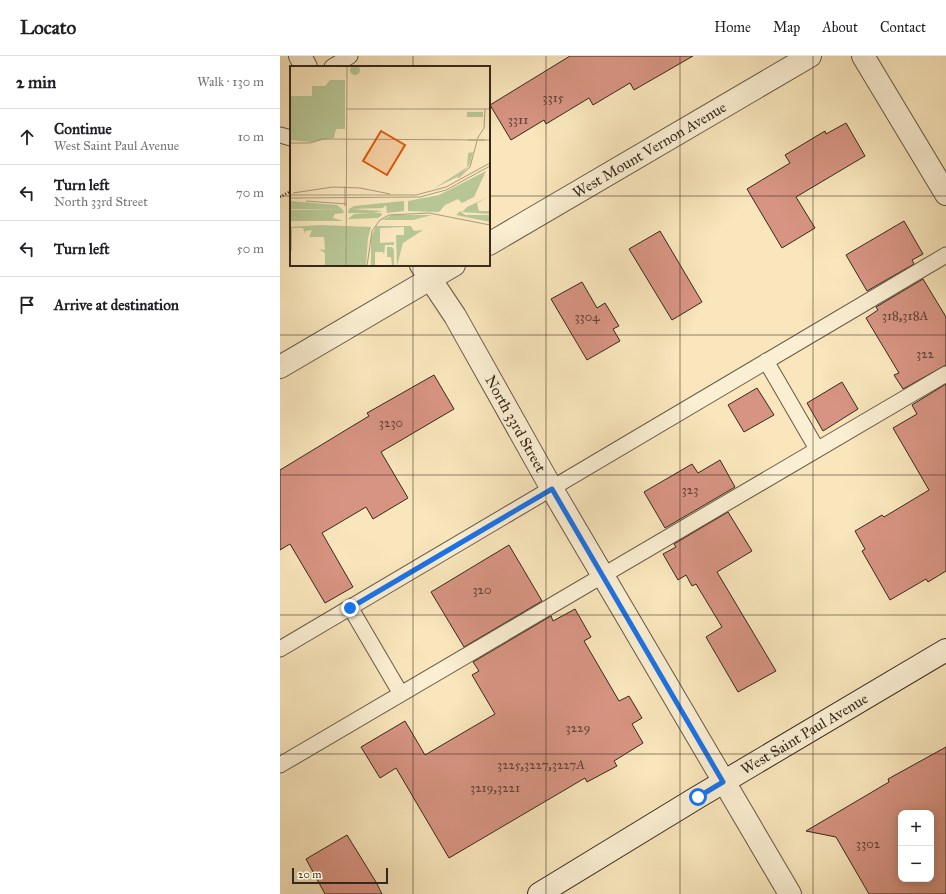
<!DOCTYPE html>
<html lang="en">
<head>
<meta charset="utf-8">
<style>
	:root { --surface:#fff; --page:#f6f6f6; --text:#202124; --muted:#757577; --line:#e0e0e0 }
	body { margin:0; font-family:"IM FELL Great Primer",serif; background:var(--page); color:var(--text) }
	.controls { position:absolute; right:12px; bottom:12px; display:grid; overflow:hidden; border-radius:8px; box-shadow:0 2px 10px #0003 }
	.controls button { width:36px; height:36px; display:grid; place-items:center; padding:0; border:0; border-bottom:1px solid var(--line); background:var(--surface); color:var(--text); font:20px sans-serif }
	.scale { position:absolute; left:12px; bottom:10px; width:96px; box-sizing:border-box; padding-left:4px; border:2px solid #36281d; border-top:0; font-size:11px; line-height:14px; white-space:nowrap; color:#36281d; -webkit-text-stroke:3px #fbefd3; paint-order:stroke }
	.stop { position:absolute; width:12px; height:12px; margin:-9px; border:3px solid #1a73e8; border-radius:50%; background:#fff }
	.stop.end { background:#1a73e8; border-color:#fff; box-shadow:0 1px 4px #0008 }
	.list { margin:0; padding:0; list-style:none }
	h2 { display:flex; justify-content:space-between; align-items:center; height:52px; margin:0; padding:0 16px; font-size:17px }
	h2 small { font-size:13px; font-weight:400; color:var(--muted) }
	.list li { display:grid; grid-template-columns:26px 1fr auto; gap:12px; align-items:center; box-sizing:border-box; height:56px; padding:0 16px; border-top:1px solid var(--line) }
	.list b { display:block; font-size:15px; white-space:nowrap }
	.list p { margin:0; font-size:13px; white-space:nowrap; color:var(--muted) }
	.list em { font-size:13px; font-style:normal; color:var(--muted) }
	.icon { flex:none; width:22px; height:22px; fill:none; stroke:currentColor; stroke-width:2; stroke-linecap:round; stroke-linejoin:round }
	.map { position:relative; flex:none; width:666px; height:838px; overflow:hidden }
	header { display:flex; align-items:center; gap:24px; box-sizing:border-box; height:56px; padding:0 20px; background:var(--surface); border-bottom:1px solid var(--line) }
	header strong { font-size:19px }
	nav { display:flex; gap:22px; margin-inline-start:auto; font-size:14px }
	main { display:flex }
	aside { flex:1; background:var(--surface) }
	.map>svg:first-child { display:block }
</style>
</head>
<body>
<header>
<strong>Locato</strong>
<nav><a>Home</a><a>Map</a><a>About</a><a>Contact</a></nav>
</header>
<main>
<aside>
<h2>2 min<small>Walk · 130 m</small></h2>
<ul class="list">
<li><svg class="icon" aria-label="ahead" viewBox="0 0 24 24"><path d="M12 20V5M6 11l6-6 6 6"/></svg><div><b>Continue</b><p>West Saint Paul Avenue</p></div><em>10 m</em></li>
<li><svg class="icon" aria-label="left" viewBox="0 0 24 24"><path d="M17 20v-9H6M10 6l-5 5 5 5"/></svg><div><b>Turn left</b><p>North 33rd Street</p></div><em>70 m</em></li>
<li><svg class="icon" aria-label="left" viewBox="0 0 24 24"><path d="M17 20v-9H6M10 6l-5 5 5 5"/></svg><div><b>Turn left</b></div><em>50 m</em></li>
<li><svg class="icon" aria-label="arrive" viewBox="0 0 24 24"><path d="M6 21V4h12l-3 4 3 4H6"/></svg><div><b>Arrive at destination</b></div></li>
</ul>
</aside>
<div class="map">
<svg width="666" height="838" viewBox="0 0 666 838">
	<rect width="100%" height="100%" fill="#f9e6bc"/>
	<filter id="stains"><feTurbulence type="fractalNoise" baseFrequency=".005" numOctaves="4"/><feColorMatrix values="0 0 0 0 .2 0 0 0 0 .09 0 0 0 0 .02 0 0 0 .5 -.17"/></filter>
	<radialGradient id="worn" r=".72"><stop offset=".6" stop-color="#630" stop-opacity="0"/><stop offset="1" stop-color="#630" stop-opacity=".3"/></radialGradient>
	<path fill="#d79482" stroke="#36281d" fill-rule="evenodd" d="M 290,0 L 413,0 L 354,34 L 350,27 L 313,49 L 309,42 L 266,68 L 264,64 L 231,84 L 210,49 Z
		M 566,67 L 585,100 L 516,141 L 535,172 L 502,192 L 467,133 L 510,107 L 505,99 L 545,75 L 546,78 Z
		M 624,165 L 643,198 L 632,204 L 634,208 L 587,235 L 566,199 Z
		M 380,175 L 422,246 L 392,264 L 349,193 Z
		M 643,223 L 666,261 L 666,309 L 623,333 L 614,319 L 619,317 L 586,262 L 598,254 L 596,251 Z
		M 302,226 L 317,252 L 325,247 L 339,270 L 333,273 L 340,285 L 307,304 L 271,243 Z
		M 154,319 L 174,353 L 101,396 L 128,442 L 93,463 L 86,451 L 42,477 L 73,531 L 45,547 L 10,488 L 0,494 L 0,414 L 89,360 L 87,357 Z
		M 562,326 L 578,353 L 543,375 L 527,347 Z
		M 666,328 L 666,515 L 648,526 L 646,523 L 610,544 L 582,495 L 585,493 L 575,475 L 602,459 L 604,461 L 649,434 L 613,372 L 637,358 L 632,349 Z
		M 477,332 L 494,359 L 464,376 L 448,349 Z
		M 440,404 L 455,431 L 385,472 L 364,436 L 412,408 L 418,417 Z
		M 448,456 L 472,495 L 437,516 L 496,615 L 458,636 L 426,581 L 442,571 L 416,528 L 412,530 L 406,519 L 398,524 L 383,498 L 396,491 L 394,488 Z
		M 229,489 L 262,545 L 184,591 L 151,536 Z
		M 295,553 L 311,581 L 304,585 L 339,645 L 349,640 L 362,662 L 352,668 L 363,687 L 334,705 L 337,710 L 307,726 L 305,722 L 169,802 L 116,712 L 100,722 L 81,691 L 125,665 L 145,699 L 215,658 L 192,619 L 199,615 L 193,606 L 271,560 L 273,565 Z
		M 666,691 L 666,838 L 589,838 L 556,781 L 526,775 L 609,726 L 608,723 ZM 621,757 L 651,757 L 651,823 L 621,823 Z
		M 67,779 L 96,826 L 102,838 L 45,838 L 26,803 Z"/>
	<g fill="none" stroke-linecap="round" stroke-linejoin="round">
		<g stroke="#675845" stroke-width="17">
			<path id="lane" d="M 52,11 L 70,0
				M 0,79 L 11,82
				M 486,305 L 537,393
				M 70,551 L 121,638
				M 0,593 L 666,199
				M 0,709 L 666,318"/>
		</g>
		<g stroke="#675845" stroke-width="24">
			<g id="street">
				<path d="M 20,0 L 26,11"/>
				<path d="M 583,0 L 666,138"/>
				<path id="s1" d="M 209,188 L 530,0"/>
				<path id="s2" d="M 141,209 L 175,260 L 272,433 L 510,838"/>
				<path d="M 0,311 L 174,209"/>
			</g>
		</g>
		<g stroke="#36281d" stroke-width="24">
			<g id="secondary">
				<path id="s3" d="M 259,838 L 418,741 L 666,594"/>
			</g>
		</g>
		<path stroke="#36281d" stroke-width="2.5" stroke-dasharray="1 2" stroke-linecap="butt" d="M 0,141 L 11,135"/>
		<use href="#lane" stroke="#fbefd3" stroke-width="15"/>
		<use href="#street" stroke="#fbefd3" stroke-width="22"/>
		<use href="#secondary" stroke="#fbefd3" stroke-width="22"/>
	</g>
	<g fill="none" stroke-linecap="round" stroke-linejoin="round">
		<path stroke="#1a73e8" stroke-width="5" d="M 70,552 L 272,433 L 443,726 L 418,741"/>
	</g>
	<path fill="none" stroke="#36281d" stroke-width="1" stroke-opacity="0.55" d="M 133,0 L 133,11M 266,0 L 266,838M 400,0 L 400,838M 533,0 L 533,838M 0,140 L 11,140M 209,140 L 666,140M 133,209 L 133,838M 0,279 L 666,279M 0,419 L 666,419M 0,559 L 666,559M 0,698 L 666,698"/>
	<g text-anchor="middle" dominant-baseline="central" stroke-width="3" stroke-linejoin="round" paint-order="stroke">
		<g font-size="13" fill="#5e4336">
			<text x="273" y="42">3315</text>
			<text x="238" y="64">3311</text>
			<text x="625" y="260">318,318A</text>
			<text x="307" y="261">3304</text>
			<text x="645" y="298">322</text>
			<text x="111" y="367">3230</text>
			<text x="410" y="434">323</text>
			<text x="202" y="534">320</text>
			<text x="298" y="672">3229</text>
			<text x="261" y="709">3225,3227,3227A</text>
			<text x="215" y="732">3219,3221</text>
			<text x="588" y="788">3302</text>
		</g>
		<g font-size="15" fill="#36281d" stroke="#fbefd3">
			<text stroke="none"><textPath href="#s1" startOffset="186">West Mount Vernon Avenue</textPath></text>
			<text stroke="none"><textPath href="#s2" startOffset="185">North 33rd Street</textPath></text>
			<text stroke="none"><textPath href="#s3" startOffset="310">West Saint Paul Avenue</textPath></text>
		</g>
	</g>
	<g transform="translate(10 10)">
		<rect width="200" height="200" fill="#f9e6bc"/>
		<path d="M60 4a5 5 0 1 1 10 0a5 5 0 1 1-10 0ZM 40,14 L 55,14 L 55,63 L 46,63 L 44,72 L 21,76 L 0,74 L 0,30 L 22,30 L 22,20 L 35,20 ZM 177,46 L 193,46 L 193,51 L 177,51 ZM 183,86 L 180,98 L 171,109 L 143,123 L 173,104 L 177,101 L 178,87 ZM 196,105 L 184,131 L 172,137 L 168,133 L 155,139 L 149,146 L 118,145 L 118,135 L 149,129 ZM 200,130 L 187,137 L 189,145 L 200,145 L 200,148 L 172,146 L 177,141 ZM 0,135 L 47,139 L 53,144 L 0,143 ZM 114,135 L 114,145 L 97,147 L 96,139 L 93,142 L 61,143 L 93,145 L 83,147 L 91,147 L 92,149 L 88,152 L 58,153 L 64,148 L 82,147 L 58,147 L 59,143 L 64,140 ZM 0,144 L 53,144 L 54,147 L 45,148 L 43,152 L 54,155 L 0,155 ZM 170,145 L 175,149 L 200,149 L 200,156 L 166,149 ZM 102,149 L 142,149 L 123,154 L 92,154 ZM 31,159 L 81,161 L 78,172 L 76,200 L 35,200 L 35,187 L 29,183 L 35,184 L 34,171 L 19,171 L 22,164 L 15,165 L 15,168 L 13,162 L 2,162 L 2,184 L 1,185 L 0,161 ZM 86,160 L 121,160 L 124,165 L 133,164 L 113,177 L 107,200 L 106,169 L 114,169 L 114,161 L 90,162 L 90,177 L 104,176 L 104,179 L 95,179 L 94,189 L 93,186 L 85,186 L 85,200 L 81,200 L 81,172 ZM 102,181 L 104,184 L 104,200 L 102,199 L 101,191 L 97,191 L 97,181 Z" fill="#b8c695"/>
		<path fill="none" stroke="#ab9a7c" stroke-width="1" d="M 57,43 L 200,43M 187,73 L 194,62 L 195,43M 178,74 L 200,74M 0,77 L 20,77 L 33,73 L 195,74M 168,112 L 180,101 L 187,75M 43,121 L 70,122M 70,122 L 100,128M 3,127 L 43,121M 0,129 L 126,129 L 156,121 L 200,97M 0,132 L 130,131 L 156,124 L 200,100M 16,135 L 57,138M 55,140 L 55,120M 56,200 L 57,0M 77,200 L 82,165 L 90,154 L 99,149 L 139,147 L 200,159"/>
		<path fill="#df570d" fill-opacity="0.15" stroke="#df570d" stroke-width="2" d="M 91,65 L 115,79 L 97,109 L 73,95 Z"/>
		<rect width="200" height="200" fill="none" stroke="#36281d" stroke-width="2"/>
	</g>
	<rect width="100%" height="100%" filter="url(#stains)"/>
	<rect width="100%" height="100%" fill="url(#worn)"/>
</svg>
<div class="controls">
<button>+</button>
<button>−</button>
</div>
<div class="scale">20 m</div>
<div class="stop" style="left:418px;top:741px"></div>
<div class="stop end" style="left:70px;top:552px"></div>
</div>
</main>
</body>
</html>
